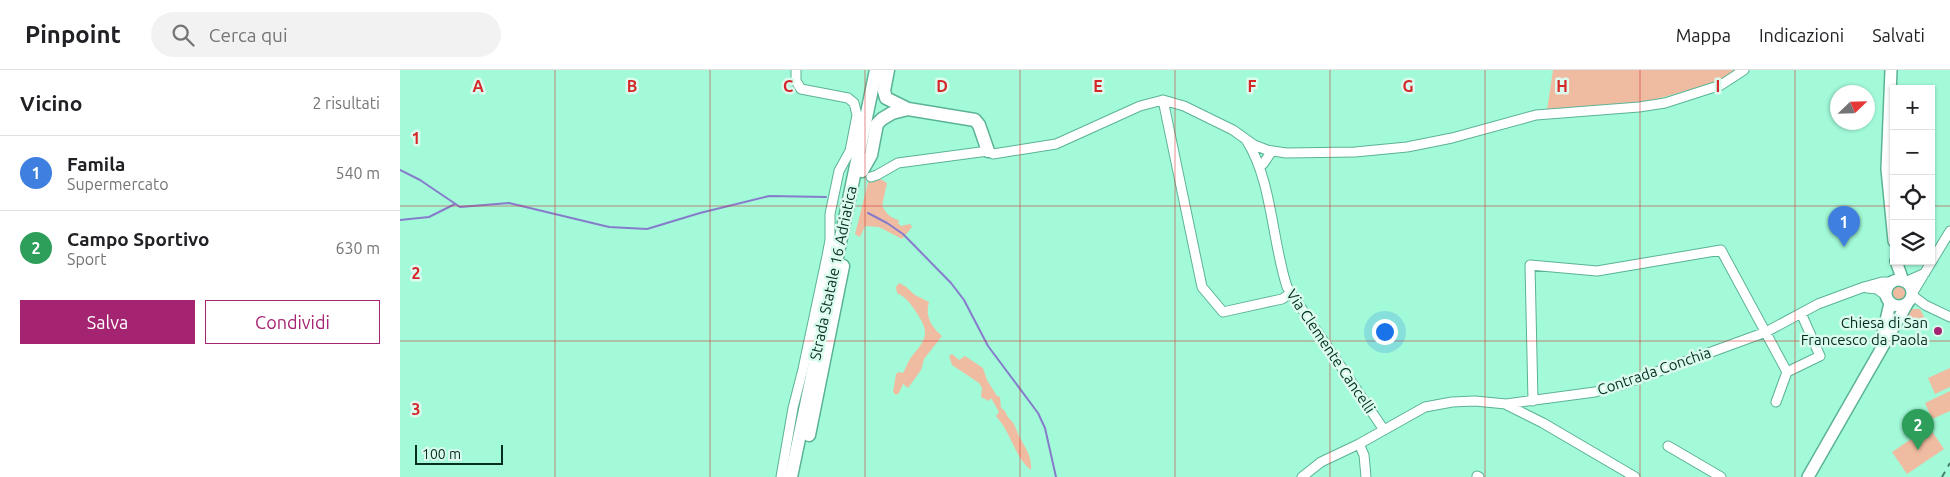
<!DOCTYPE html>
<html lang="it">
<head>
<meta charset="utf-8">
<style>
	:root { --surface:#fff; --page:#f2f2f2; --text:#202124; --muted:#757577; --line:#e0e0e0; --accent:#a52472 }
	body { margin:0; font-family:Ubuntu,sans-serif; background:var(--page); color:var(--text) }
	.controls { position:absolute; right:15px; top:15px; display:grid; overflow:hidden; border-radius:0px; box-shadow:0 1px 4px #0004 }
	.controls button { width:45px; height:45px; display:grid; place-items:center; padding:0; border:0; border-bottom:1px solid var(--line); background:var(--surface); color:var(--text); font:25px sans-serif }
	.compass { position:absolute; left:1430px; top:15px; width:45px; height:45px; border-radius:50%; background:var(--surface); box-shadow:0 1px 4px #0004; rotate:67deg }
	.scale { position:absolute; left:15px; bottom:12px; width:88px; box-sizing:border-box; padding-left:5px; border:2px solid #052d21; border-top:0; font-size:14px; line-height:18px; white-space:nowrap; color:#052d21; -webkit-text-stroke:4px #dafbed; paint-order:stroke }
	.you { position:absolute; left:984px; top:261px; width:18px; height:18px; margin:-12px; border:4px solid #fff; border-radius:50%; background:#1a73e8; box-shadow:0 0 0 8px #1a73e833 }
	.badge { display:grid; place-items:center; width:32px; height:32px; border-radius:50%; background:var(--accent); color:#fff; font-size:16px; font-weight:700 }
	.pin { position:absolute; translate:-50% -41px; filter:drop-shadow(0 1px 2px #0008) }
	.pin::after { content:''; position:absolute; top:26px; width:18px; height:15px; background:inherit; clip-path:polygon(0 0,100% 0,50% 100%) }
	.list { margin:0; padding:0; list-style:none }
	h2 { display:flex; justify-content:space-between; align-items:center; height:65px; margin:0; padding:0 20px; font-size:21px }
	h2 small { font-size:16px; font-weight:400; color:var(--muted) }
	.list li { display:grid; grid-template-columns:32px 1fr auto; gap:15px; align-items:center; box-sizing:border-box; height:75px; padding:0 20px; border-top:1px solid var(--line) }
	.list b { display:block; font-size:19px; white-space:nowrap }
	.list p { margin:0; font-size:16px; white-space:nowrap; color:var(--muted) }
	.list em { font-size:16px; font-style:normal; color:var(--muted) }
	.actions { display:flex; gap:10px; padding:15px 20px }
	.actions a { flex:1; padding:11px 0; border:1px solid var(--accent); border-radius:0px; text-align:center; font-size:18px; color:var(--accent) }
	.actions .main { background:var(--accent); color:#fff }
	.icon { flex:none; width:28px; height:28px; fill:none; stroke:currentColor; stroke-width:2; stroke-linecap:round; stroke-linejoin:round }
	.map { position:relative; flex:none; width:1550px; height:407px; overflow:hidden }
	header { display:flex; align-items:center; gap:30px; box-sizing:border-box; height:70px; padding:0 25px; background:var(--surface); border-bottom:1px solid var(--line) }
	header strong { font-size:24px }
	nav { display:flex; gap:28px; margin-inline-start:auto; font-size:18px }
	.search { width:350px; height:45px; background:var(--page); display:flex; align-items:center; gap:12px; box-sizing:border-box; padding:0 18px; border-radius:28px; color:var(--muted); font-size:19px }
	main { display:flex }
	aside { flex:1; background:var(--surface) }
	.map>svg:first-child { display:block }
</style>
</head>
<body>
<header>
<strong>Pinpoint</strong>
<div class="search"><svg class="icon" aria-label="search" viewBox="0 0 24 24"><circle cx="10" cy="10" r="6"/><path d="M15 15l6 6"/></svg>Cerca qui</div>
<nav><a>Mappa</a><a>Indicazioni</a><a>Salvati</a></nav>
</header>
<main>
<aside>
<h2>Vicino<small>2 risultati</small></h2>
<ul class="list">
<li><span class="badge" style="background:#3f7fe0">1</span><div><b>Famila</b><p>Supermercato</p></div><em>540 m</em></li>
<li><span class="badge" style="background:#2e9e5b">2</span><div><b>Campo Sportivo</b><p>Sport</p></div><em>630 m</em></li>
</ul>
<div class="actions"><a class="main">Salva</a><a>Condividi</a></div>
</aside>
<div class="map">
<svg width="1550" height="407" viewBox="0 0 1550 407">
	<rect width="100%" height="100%" fill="#a2fad9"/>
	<path fill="#f0bca1" d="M 1153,0 L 1337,0 L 1317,12 L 1239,34 L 1147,40 Z
		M 477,107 L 487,113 L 482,136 C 487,144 490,148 499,150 L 498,153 L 501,156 L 510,154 L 512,157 L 502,169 L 479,157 L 465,156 L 460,167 L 455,164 L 469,109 Z
		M 499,213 L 505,216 L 515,225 L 529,232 C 525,247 531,256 542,266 L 524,289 L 521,300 L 508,318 L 503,314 L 499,323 L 496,325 L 493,322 L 496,304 L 499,302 L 503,303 C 506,298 508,291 512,286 C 527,269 530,262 516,242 C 511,234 506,227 497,223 L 496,217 Z
		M1491 224a9 9 0 1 1 18 0a9 9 0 1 1-18 0Z
		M 1510,239 L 1520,239 L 1524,247 L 1522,257 L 1512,259 L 1503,252 Z
		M 552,284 L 559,290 L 565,286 L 583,298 L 587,310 L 597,326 L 600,327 L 601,338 L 605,341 C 607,347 610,349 614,354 C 616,358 617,362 619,366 C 625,378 632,385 631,400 C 615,388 611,362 596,346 L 599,342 L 591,328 L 589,331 L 581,327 L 582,318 L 579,313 L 552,295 L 549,286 Z
		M 1550,298 L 1550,317 L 1535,324 L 1528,308 Z
		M 1550,321 L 1550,341 L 1532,349 L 1525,333 Z
		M 1529,357 L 1544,379 L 1507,404 L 1492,382 Z"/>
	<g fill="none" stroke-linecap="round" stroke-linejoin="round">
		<path stroke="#877ccb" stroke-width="2" d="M 0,100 L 20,110 L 60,137 L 109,133 L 209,157 L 247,159 L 300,143 L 369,126 L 426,127
			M 468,143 L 487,153 L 503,164 L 551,213 L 564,230 L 588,276 L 638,343 L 645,358 L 656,407
			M 0,150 L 29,147 L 55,134"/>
		<g stroke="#5bb395" stroke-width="11">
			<path id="minor" d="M 763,30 L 802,217 L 823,242 L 882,229 L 891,223
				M 847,71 C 872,111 872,171 887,217 L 984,360
				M 863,94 L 872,81
				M 471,107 L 477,105 L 498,93 L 588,81 L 593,84 L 656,74 L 740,36 L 763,30 L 784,36 L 833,60 L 854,75 L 867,80 L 886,83 L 955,82 L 1007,77 L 1052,68 L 1136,45 L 1239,37 L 1265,33 L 1321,15 L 1344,0
				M 1505,212 L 1525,203
				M 1467,218 L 1477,219 L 1486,226
				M 1512,224 L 1550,161
				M 1512,225 L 1525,235 L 1550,247
				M 1133,331 L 1130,195 L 1197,201 L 1321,180 L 1387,302
				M 1376,332 L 1387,302 L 1420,286 L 1401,243
				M 1107,335 L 1143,353 L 1235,407
				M 959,374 L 964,385 L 966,407
				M 1268,376 L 1321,407
				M 1077,406 L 1079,407
				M 381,407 L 393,338 L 403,299 L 427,186 L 430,170 L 430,144 L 439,101 L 450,81 L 457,45 L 454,33 L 448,28 L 401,19 L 396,11 L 396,0
				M 902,407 L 921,392 L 959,374 L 1025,337 L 1052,332 L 1075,331 L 1106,334 L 1195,322 L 1221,315 L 1366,262 L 1418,234 L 1464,217 L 1482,212 L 1493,212"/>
		</g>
		<g stroke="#5bb395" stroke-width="14">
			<path id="major" d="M 1491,0 L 1487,99 L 1494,171
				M 1496,191 L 1503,211
				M1486 223a13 13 0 1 1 26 0a13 13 0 1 1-26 0Z
				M 1481,272 L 1490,233
				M 1408,407 L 1507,234"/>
		</g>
		<g stroke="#5bb395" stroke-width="15">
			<path id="highway" d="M 488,0 L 484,21 L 486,28 L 508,39 L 575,50 L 579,55 L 588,81
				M 462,101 L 471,85 L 477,54 L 482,49 L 492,43 L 508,39
				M 409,365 L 443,196
				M 391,407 L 476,0"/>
		</g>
		<use href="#minor" stroke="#fff" stroke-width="9"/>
		<use href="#major" stroke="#fff" stroke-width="11"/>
		<use href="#highway" stroke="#fff" stroke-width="12"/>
		<path stroke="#45806c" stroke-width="2" stroke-dasharray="6 6" stroke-linecap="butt" d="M 1542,407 L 1550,393"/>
	</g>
	<path fill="none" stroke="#d62828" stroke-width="1" stroke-opacity="0.55" d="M 155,0 L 155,407M 310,0 L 310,407M 465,0 L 465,407M 620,0 L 620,407M 775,0 L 775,407M 930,0 L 930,407M 1085,0 L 1085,407M 1240,0 L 1240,407M 1395,0 L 1395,407M 0,136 L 1494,136M 1531,136 L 1550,136M 0,271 L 1550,271"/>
	<circle fill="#a52472" stroke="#dafbed" stroke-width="2" cx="1538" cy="261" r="5"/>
	<g text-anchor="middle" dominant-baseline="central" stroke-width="5" stroke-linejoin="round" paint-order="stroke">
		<g font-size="15" fill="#052d21" stroke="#dafbed">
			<text transform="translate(433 203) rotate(-78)">Strada Statale 16 Adriatica</text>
			<text transform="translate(931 281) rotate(56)">Via Clemente Cancelli</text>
			<text transform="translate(1254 301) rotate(-19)">Contrada Conchia</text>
		</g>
		<g font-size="15" fill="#052d21" stroke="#dafbed" text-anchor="end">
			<text x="1528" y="252">Chiesa di San<tspan x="1528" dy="17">Francesco da Paola</tspan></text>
		</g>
	</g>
	<g font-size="16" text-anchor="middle" font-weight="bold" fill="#d62828" stroke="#dafbed" stroke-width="5" stroke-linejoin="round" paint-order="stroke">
		<text x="78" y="22">A</text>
		<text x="232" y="22">B</text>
		<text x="388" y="22">C</text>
		<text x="542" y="22">D</text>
		<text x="698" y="22">E</text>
		<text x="852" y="22">F</text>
		<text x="1008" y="22">G</text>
		<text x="1162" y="22">H</text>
		<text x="1318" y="22">I</text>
		<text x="16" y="74">1</text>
		<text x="16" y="209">2</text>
		<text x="16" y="345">3</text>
	</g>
</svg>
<div class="controls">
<button>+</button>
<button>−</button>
<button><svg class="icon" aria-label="locate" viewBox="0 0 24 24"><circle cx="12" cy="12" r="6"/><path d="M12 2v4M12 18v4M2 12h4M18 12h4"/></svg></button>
<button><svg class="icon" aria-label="layers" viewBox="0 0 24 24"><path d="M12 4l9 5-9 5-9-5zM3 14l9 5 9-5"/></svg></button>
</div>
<svg class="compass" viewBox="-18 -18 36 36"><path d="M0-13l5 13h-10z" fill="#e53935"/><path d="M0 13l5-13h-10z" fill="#757577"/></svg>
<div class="scale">100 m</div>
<div class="you"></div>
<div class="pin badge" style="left:1444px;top:177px;background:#3f7fe0">1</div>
<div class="pin badge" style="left:1518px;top:380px;background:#2e9e5b">2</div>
</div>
</main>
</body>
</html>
